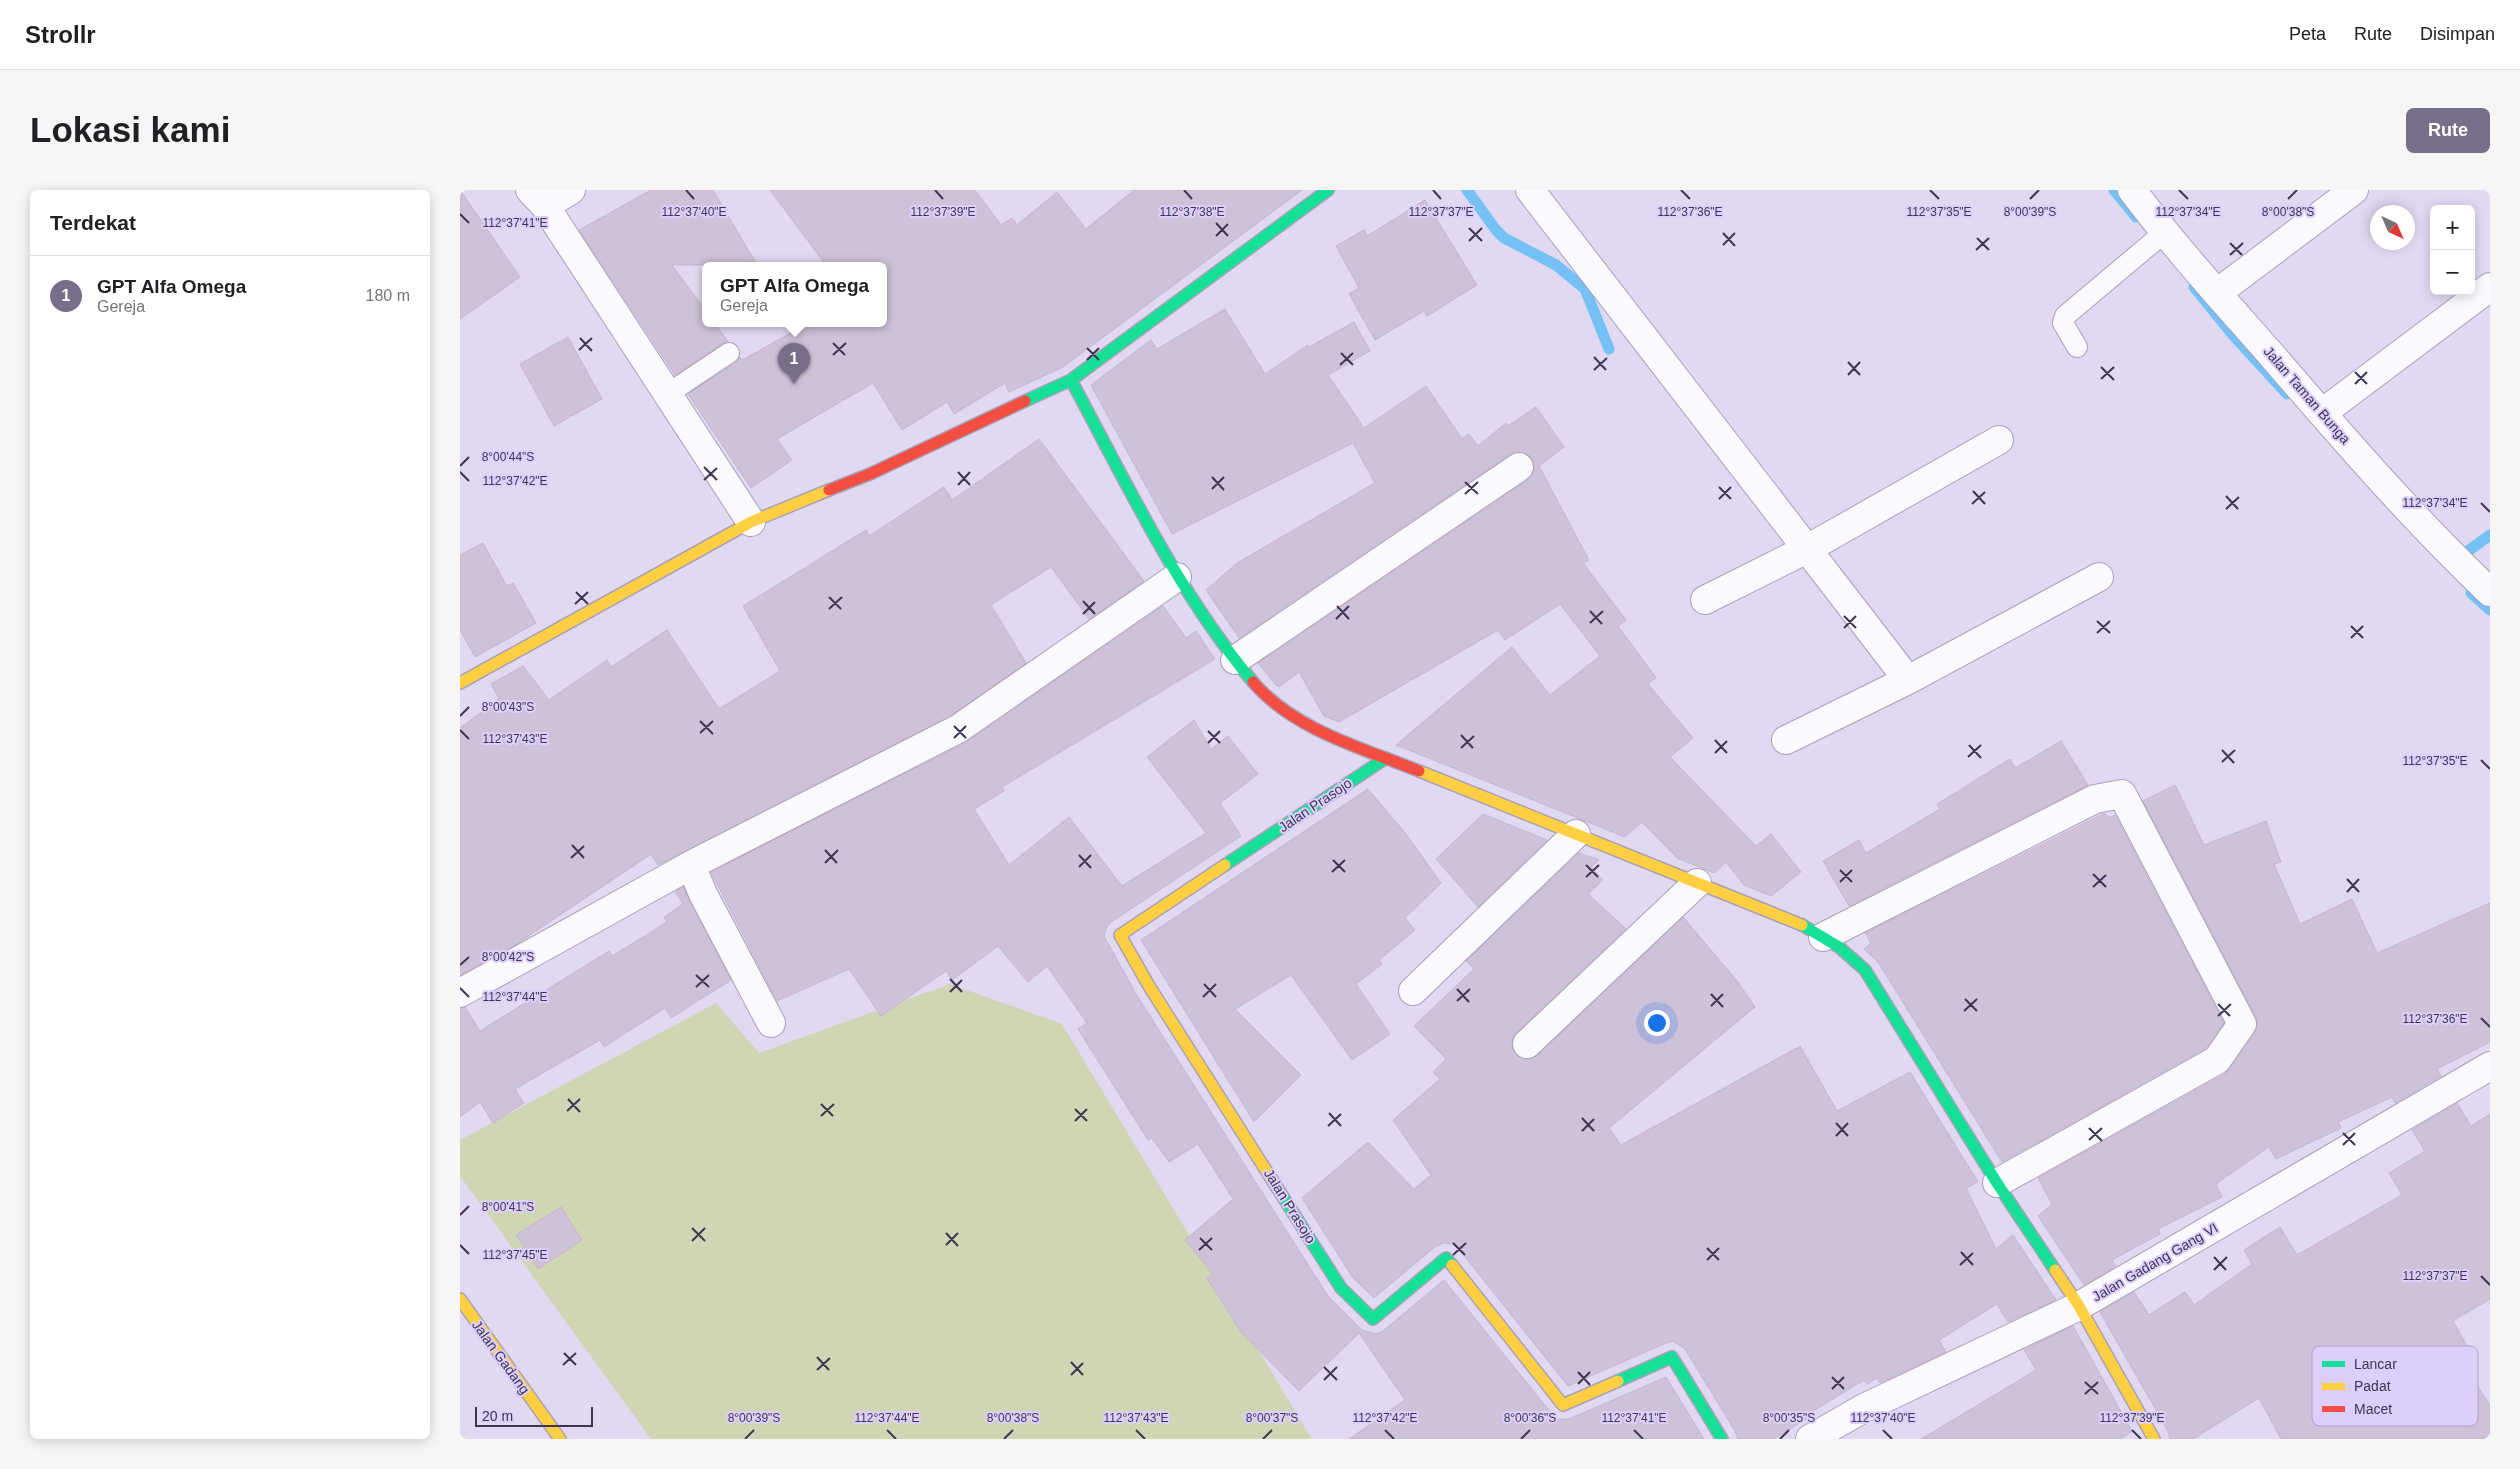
<!DOCTYPE html>
<html lang="id">
<head>
<meta charset="utf-8">
<style>
	:root { --surface:#fff; --page:#f6f6f6; --text:#202124; --muted:#757577; --line:#e0e0e0; --accent:#776e8a }
	body { margin:0; font-family:Arial,sans-serif; background:var(--page); color:var(--text) }
	.controls { position:absolute; right:15px; top:15px; display:grid; overflow:hidden; border-radius:8px; box-shadow:0 2px 12px #0003 }
	.controls button { width:45px; height:45px; display:grid; place-items:center; padding:0; border:0; border-bottom:1px solid var(--line); background:var(--surface); color:var(--text); font:25px sans-serif }
	.compass { position:absolute; left:1910px; top:15px; width:45px; height:45px; border-radius:50%; background:var(--surface); box-shadow:0 2px 12px #0003; rotate:136deg }
	.scale { position:absolute; left:15px; bottom:12px; width:118px; box-sizing:border-box; padding-left:5px; border:2px solid #3f3552; border-top:0; font-size:14px; line-height:18px; white-space:nowrap; color:#3f3552; -webkit-text-stroke:4px #dccffb; paint-order:stroke }
	.you { position:absolute; left:1196px; top:832px; width:18px; height:18px; margin:-12px; border:4px solid #fff; border-radius:50%; background:#1a73e8; box-shadow:0 0 0 8px #1a73e833 }
	.badge { display:grid; place-items:center; width:32px; height:32px; border-radius:50%; background:var(--accent); color:#fff; font-size:16px; font-weight:700 }
	.pin { position:absolute; translate:-50% -41px; filter:drop-shadow(0 1px 2px #0008) }
	.pin::after { content:''; position:absolute; top:26px; width:18px; height:15px; background:inherit; clip-path:polygon(0 0,100% 0,50% 100%) }
	.popup { position:absolute; left:242px; top:72px; width:185px; height:65px; box-sizing:border-box; display:grid; place-content:center; border-radius:8px; background:var(--surface); filter:drop-shadow(0 1px 4px #0005); font-size:16px; white-space:nowrap; color:var(--muted) }
	.popup b { font-size:19px; color:var(--text) }
	.popup::after { content:''; position:absolute; left:50%; top:100%; margin-left:-10px; border:10px solid transparent; border-top-color:var(--surface) }
	.list { margin:0; padding:0; list-style:none }
	h2 { display:flex; justify-content:space-between; align-items:center; height:65px; margin:0; padding:0 20px; font-size:21px }
	h2 small { font-size:16px; font-weight:400; color:var(--muted) }
	.list li { display:grid; grid-template-columns:32px 1fr auto; gap:15px; align-items:center; box-sizing:border-box; height:80px; padding:0 20px; border-top:1px solid var(--line) }
	.list b { display:block; font-size:19px; white-space:nowrap }
	.list p { margin:0; font-size:16px; white-space:nowrap; color:var(--muted) }
	.list em { font-size:16px; font-style:normal; color:var(--muted) }
	.map { position:relative; flex:none; width:2030px; height:1249px; overflow:hidden; border-radius:8px }
	header { display:flex; align-items:center; gap:30px; box-sizing:border-box; height:70px; padding:0 25px; background:var(--surface); border-bottom:1px solid var(--line) }
	header strong { font-size:24px }
	nav { display:flex; gap:28px; margin-inline-start:auto; font-size:18px }
	.intro { display:flex; align-items:center; justify-content:space-between; box-sizing:border-box; height:120px; padding:0 30px }
	h1 { margin:0; font-size:35px }
	.button { padding:12px 22px; border-radius:8px; background:var(--accent); color:#fff; font-size:18px; font-weight:700 }
	main { display:flex; gap:30px; padding:0 30px }
	aside { flex:1; background:var(--surface); border-radius:8px; box-shadow:0 2px 12px #0003 }
	.map>svg:first-child { display:block }
</style>
</head>
<body>
<header>
<strong>Strollr</strong>
<nav><a>Peta</a><a>Rute</a><a>Disimpan</a></nav>
</header>
<div class="intro"><h1>Lokasi kami</h1><a class="button">Rute</a></div>
<main>
<aside>
<h2>Terdekat<small></small></h2>
<ul class="list">
<li><span class="badge">1</span><div><b>GPT Alfa Omega</b><p>Gereja</p></div><em>180 m</em></li>
</ul>
</aside>
<div class="map">
<svg width="2030" height="1249" viewBox="0 0 2030 1249">
	<rect width="100%" height="100%" fill="#e0d9f1"/>
	<path fill="#cfd6b4" d="M 490,794 L 602,834 L 852,1249 L 191,1249 L 0,986 L 0,950 L 256,813 L 299,863 Z"/>
	<g fill="none" stroke-linecap="round" stroke-linejoin="round">
		<path stroke="#75c0f4" stroke-width="11" d="M 1007,0 L 1036,40 L 1044,48 L 1096,75 L 1125,99 L 1149,159
			M 1654,0 L 1676,27
			M 1734,97 L 1773,145 L 1827,204
			M 2008,361 L 2030,345
			M 2011,403 L 2030,420"/>
	</g>
	<path fill="#cec1d8" stroke="#c3b7ce" d="M 0,0 L 60,87 L 0,129 Z
		M 191,0 L 253,0 L 297,75 L 212,75 L 245,120 L 245,133 L 254,133 L 268,151 L 215,185 L 119,40 Z
		M 310,0 L 515,0 L 541,35 L 552,28 L 557,35 L 597,2 L 626,39 L 674,0 L 842,0 L 603,177 L 549,202 L 545,193 L 494,224 L 487,212 L 442,240 L 413,193 L 317,249 L 332,270 L 291,298 L 228,204 L 276,173 L 280,167 L 282,170 L 349,133 L 423,133 L 423,75 L 366,75 Z
		M 965,10 L 1017,95 L 967,126 L 964,121 L 915,150 L 889,104 L 899,98 L 876,56 L 904,40 L 907,46 Z
		M 765,119 L 805,184 L 848,155 L 849,157 L 894,132 L 910,161 L 868,185 L 904,238 L 966,196 L 1002,249 L 1009,244 L 1018,256 L 1046,233 L 1048,236 L 1076,217 L 1104,257 L 1079,276 L 1129,370 L 1123,373 L 1166,430 L 1158,436 L 1196,488 L 1188,494 L 1233,548 L 1210,567 L 1296,656 L 1311,644 L 1341,682 L 1311,706 L 1284,695 L 1266,672 L 1254,683 L 1217,668 L 1182,632 L 1165,647 L 936,555 L 1052,457 L 1090,505 L 1140,466 L 1100,414 L 1045,450 L 1038,440 L 879,532 L 864,526 L 839,482 L 819,497 L 816,495 L 798,473 L 1068,290 L 1073,283 L 1074,275 L 1072,268 L 1065,263 L 1057,262 L 1050,264 L 779,448 L 746,400 L 777,373 L 915,293 L 893,253 L 712,344 L 631,195 L 691,150 L 697,159 Z
		M 108,147 L 142,209 L 94,236 L 60,174 Z
		M 579,249 L 684,391 L 629,429 L 591,377 L 531,415 L 566,473 L 490,526 L 198,675 L 191,664 L 55,755 L 0,785 L 0,538 L 39,509 L 31,494 L 63,476 L 89,510 L 147,470 L 151,477 L 207,440 L 259,519 L 320,481 L 283,416 L 406,340 L 409,346 L 484,297 L 492,310 Z
		M 23,353 L 47,396 L 53,393 L 76,433 L 15,467 L 0,440 L 0,365 Z
		M 703,416 L 726,448 L 736,441 L 755,469 L 542,597 L 544,601 L 514,619 L 549,675 L 609,627 L 662,696 L 746,643 L 687,567 L 734,530 L 751,559 L 768,546 L 798,584 L 760,613 L 781,646 L 651,732 L 646,738 L 644,746 L 676,804 L 868,1106 L 902,1140 L 916,1144 L 923,1141 L 984,1090 L 1096,1229 L 1109,1229 L 1206,1187 L 1244,1249 L 889,1249 L 945,1210 L 899,1143 L 839,1201 L 782,1143 L 747,1088 L 753,1084 L 725,1050 L 773,1009 L 738,954 L 709,972 L 692,948 L 688,950 L 618,839 L 627,833 L 587,776 L 568,792 L 538,756 L 492,790 L 486,781 L 421,826 L 389,779 L 317,811 L 251,682 L 505,553 Z
		M 1601,551 L 1628,595 L 1389,716 L 1363,671 L 1399,650 L 1406,663 L 1480,619 L 1477,614 L 1550,569 L 1555,578 Z
		M 1715,595 L 1744,655 L 1806,631 L 1821,672 L 1814,674 L 1840,734 L 1892,709 L 1917,763 L 2030,713 L 2030,852 L 1977,879 L 1981,886 L 1935,913 L 1932,907 L 1878,932 L 1881,938 L 1816,969 L 1809,957 L 1756,994 L 1762,1007 L 1698,1039 L 1700,1044 L 1652,1070 L 1656,1076 L 1624,1095 L 1578,1026 L 1592,1014 L 1578,988 L 1765,884 L 1795,843 L 1797,835 L 1796,827 L 1683,611 Z
		M 908,599 L 946,644 L 981,693 L 945,728 L 955,740 L 919,770 L 922,774 L 896,794 L 930,844 L 892,870 L 831,785 L 775,819 L 841,885 L 794,932 L 681,750 Z
		M 1645,623 L 1648,628 L 1655,625 L 1764,833 L 1746,858 L 1542,972 L 1418,772 L 1404,759 L 1411,753 L 1405,743 Z
		M 1023,624 L 1087,650 L 1018,717 L 976,669 Z
		M 1119,663 L 1139,670 L 1131,677 L 1143,690 L 1128,704 L 1166,739 L 1056,843 L 1052,849 L 1052,857 L 1056,865 L 1062,869 L 1070,869 L 1078,865 L 1223,727 L 1278,792 L 1295,817 L 1149,938 L 1161,955 L 1340,856 L 1377,921 L 1450,882 L 1518,992 L 1506,998 L 1536,1059 L 1553,1045 L 1596,1110 L 1548,1132 L 1537,1114 L 1479,1150 L 1486,1162 L 1420,1193 L 1417,1188 L 1407,1194 L 1404,1190 L 1353,1221 L 1354,1224 L 1314,1249 L 1278,1249 L 1275,1241 L 1225,1159 L 1213,1151 L 1206,1153 L 1108,1196 L 998,1058 L 992,1054 L 984,1053 L 976,1056 L 914,1108 L 893,1088 L 842,1008 L 908,952 L 954,999 L 971,985 L 933,930 L 980,889 L 973,882 L 986,869 L 954,836 L 1014,779 L 1006,771 Z
		M 223,697 L 271,790 L 211,828 L 205,818 L 144,857 L 140,850 L 55,899 L 64,913 L 33,933 L 20,912 L 0,927 L 0,819 L 5,817 L 20,841 L 149,761 L 152,766 L 207,732 L 204,727 L 223,714 L 215,702 Z
		M 1997,913 L 2011,936 L 2030,924 L 2030,1109 L 1993,1131 L 2017,1173 L 2007,1178 L 2030,1216 L 2030,1249 L 1821,1249 L 1799,1208 L 1733,1249 L 1710,1249 L 1708,1241 L 1640,1122 L 1674,1102 L 1689,1125 L 1725,1102 L 1734,1115 L 1792,1074 L 1784,1060 L 1820,1037 L 1837,1065 L 1942,1005 L 1929,983 L 1965,961 L 1952,940 Z
		M 101,1017 L 122,1050 L 78,1079 L 56,1045 Z
		M 1613,1136 L 1672,1241 L 1661,1249 L 1461,1249 L 1576,1180 L 1564,1160 Z"/>
	<g fill="none" stroke-linecap="round" stroke-linejoin="round">
		<g stroke="#a8a1b8" stroke-width="22">
			<path id="lane" d="M 1617,157 L 1603,133 L 1605,126 L 1705,42
				M 206,205 L 269,163"/>
		</g>
		<g stroke="#a8a1b8" stroke-width="30">
			<path id="street" d="M 70,0 L 85,16 L 291,332
				M 1070,0 L 1347,359 L 1539,250
				M 1672,0 C 1716,59 1766,113 1814,168 C 1883,248 1953,329 2030,402
				M 85,16 L 111,0
				M 1757,103 L 1894,0
				M 1862,223 L 2030,97
				M 1245,410 L 1347,359 L 1448,490 L 1639,387
				M 775,470 L 1059,277
				M 1326,550 L 1448,490
				M 231,675 L 243,704 L 311,833
				M 1363,747 L 1635,609 L 1662,604 L 1782,834 L 1757,870 L 1537,993
				M 953,801 L 1116,644
				M 0,803 L 231,675 L 498,539 L 717,387
				M 1067,854 L 1237,693
				M 1350,1249 L 1404,1218 L 1619,1116 L 2030,876"/>
		</g>
		<g stroke="#a8a1b8" stroke-width="14">
			<path id="fast" d="M 611,190 C 667,294 717,401 793,492
				M 565,211 L 611,190 L 868,0
				M 765,675 L 926,568
				M 1342,735 L 1379,757 L 1405,780 L 1537,993 L 1595,1080
				M 816,996 L 881,1098 L 913,1129 L 986,1068 L 992,1075
				M 1158,1191 L 1212,1167 L 1262,1249"/>
		</g>
		<g stroke="#a8a1b8" stroke-width="14">
			<path id="slow" d="M 0,493 L 291,332 L 369,300
				M 959,581 L 1342,735
				M 765,675 L 660,745 L 689,796 L 816,996
				M 992,1075 L 1103,1215 L 1158,1191
				M 1595,1080 L 1619,1116 L 1694,1249
				M 0,1109 L 100,1249"/>
		</g>
		<g stroke="#a8a1b8" stroke-width="14">
			<path id="jam" d="M 369,300 L 410,284 L 565,211
				M 793,492 C 834,540 902,558 959,581"/>
		</g>
		<use href="#lane" stroke="#faf9fd" stroke-width="20"/>
		<use href="#street" stroke="#faf9fd" stroke-width="28"/>
		<use href="#fast" stroke="#16e098" stroke-width="11"/>
		<use href="#slow" stroke="#ffcf43" stroke-width="11"/>
		<use href="#jam" stroke="#f24e42" stroke-width="11"/>
	</g>
	<path fill="none" stroke="#3f3552" stroke-width="2" d="M 226,0 L 234,9M 475,0 L 483,9M 724,0 L 732,9M 973,0 L 981,9M 1221,0 L 1230,9M 1470,0 L 1479,9M 1719,0 L 1728,9M 1570,9 L 1579,0M 1828,9 L 1837,0M 0,24 L 9,33M 756,33 L 768,46M 1009,38 L 1022,51M 1263,43 L 1275,56M 756,46 L 768,34M 1517,48 L 1529,60M 1009,51 L 1022,38M 1770,53 L 1782,65M 1263,55 L 1275,43M 1516,60 L 1529,48M 1770,65 L 1783,53M 120,148 L 132,161M 373,153 L 385,165M 627,158 L 639,170M 119,160 L 132,148M 881,163 L 893,175M 373,165 L 386,153M 1134,167 L 1146,180M 627,170 L 639,158M 1388,172 L 1400,185M 880,175 L 893,163M 1641,177 L 1654,190M 1134,180 L 1147,168M 1895,182 L 1907,194M 1388,185 L 1400,172M 1641,189 L 1654,177M 1895,194 L 1907,182M 0,276 L 9,267M 244,277 L 257,290M 0,282 L 9,291M 498,282 L 510,295M 752,287 L 764,300M 244,290 L 257,278M 1005,292 L 1018,304M 498,295 L 510,282M 1259,297 L 1271,309M 752,299 L 764,287M 1513,301 L 1525,314M 1005,304 L 1018,292M 1766,306 L 1778,319M 1259,309 L 1271,297M 2021,313 L 2030,322M 1512,314 L 1525,302M 1766,319 L 1779,307M 116,402 L 128,414M 369,407 L 381,419M 623,411 L 635,424M 115,414 L 128,402M 877,416 L 889,429M 369,419 L 382,407M 1130,421 L 1142,434M 623,424 L 635,412M 1384,426 L 1396,438M 876,429 L 889,416M 1637,431 L 1650,443M 1130,433 L 1143,421M 1891,436 L 1903,448M 1384,438 L 1396,426M 1637,443 L 1650,431M 1891,448 L 1903,436M 0,526 L 9,517M 240,531 L 253,544M 494,536 L 506,548M 0,540 L 9,549M 748,541 L 760,553M 240,543 L 253,531M 1001,545 L 1013,558M 494,548 L 506,536M 1255,550 L 1267,563M 748,553 L 760,541M 1509,555 L 1521,568M 1001,558 L 1014,546M 1762,560 L 1774,573M 1255,563 L 1267,551M 1508,567 L 1521,555M 2021,570 L 2030,579M 1762,572 L 1775,560M 112,655 L 124,668M 365,660 L 377,673M 619,665 L 631,678M 111,668 L 124,656M 873,670 L 885,682M 365,673 L 378,660M 1126,675 L 1138,687M 619,677 L 631,665M 1380,680 L 1392,692M 872,682 L 885,670M 1633,684 L 1646,697M 1126,687 L 1139,675M 1887,689 L 1899,702M 1380,692 L 1392,680M 1633,697 L 1646,685M 1887,702 L 1899,689M 0,775 L 9,767M 236,785 L 249,797M 490,789 L 502,802M 744,794 L 756,807M 236,797 L 249,785M 0,798 L 9,807M 997,799 L 1009,812M 490,802 L 502,790M 1251,804 L 1263,817M 743,807 L 756,794M 1505,809 L 1517,821M 997,811 L 1010,799M 1758,814 L 1770,826M 1251,816 L 1263,804M 1504,821 L 1517,809M 1758,826 L 1771,814M 2021,828 L 2030,837M 108,909 L 120,922M 361,914 L 373,926M 615,919 L 627,931M 107,921 L 120,909M 869,923 L 881,936M 361,926 L 374,914M 1122,928 L 1134,941M 615,931 L 627,919M 1376,933 L 1388,946M 868,936 L 881,924M 1629,938 L 1642,951M 1122,941 L 1134,929M 1883,943 L 1895,955M 1376,946 L 1388,933M 1629,950 L 1642,938M 1883,955 L 1895,943M 0,1025 L 9,1016M 232,1038 L 245,1051M 486,1043 L 498,1056M 740,1048 L 752,1060M 232,1051 L 245,1038M 993,1053 L 1005,1065M 0,1055 L 9,1064M 486,1055 L 498,1043M 1247,1058 L 1259,1070M 739,1060 L 752,1048M 1501,1062 L 1513,1075M 993,1065 L 1006,1053M 1754,1067 L 1766,1080M 1247,1070 L 1259,1058M 1500,1075 L 1513,1063M 1754,1080 L 1767,1067M 2021,1086 L 2030,1095M 104,1163 L 116,1175M 357,1167 L 369,1180M 611,1172 L 623,1185M 103,1175 L 116,1163M 864,1177 L 877,1190M 357,1180 L 370,1168M 1118,1182 L 1130,1195M 611,1185 L 623,1173M 1372,1187 L 1384,1199M 864,1190 L 877,1177M 1625,1192 L 1638,1204M 1118,1194 L 1130,1182M 1372,1199 L 1384,1187M 1625,1204 L 1638,1192M 427,1240 L 436,1249M 676,1240 L 685,1249M 925,1240 L 934,1249M 1174,1240 L 1183,1249M 1423,1240 L 1432,1249M 1672,1240 L 1681,1249M 285,1249 L 294,1240M 544,1249 L 553,1240M 803,1249 L 812,1240M 1061,1249 L 1070,1240M 1320,1249 L 1329,1240"/>
	<g text-anchor="middle" dominant-baseline="central" stroke-width="4" stroke-linejoin="round" paint-order="stroke">
		<g font-size="14" fill="#3f3552" stroke="#dccffb">
			<text transform="translate(1847 205) rotate(49)">Jalan Taman Bunga</text>
			<text transform="translate(855 615) rotate(-34)">Jalan Prasojo</text>
			<text transform="translate(830 1016) rotate(58)">Jalan Prasojo</text>
			<text transform="translate(1695 1072) rotate(-30)">Jalan Gadang Gang VI</text>
			<text transform="translate(41 1167) rotate(54)">Jalan Gadang</text>
		</g>
	</g>
	<rect x="1852" y="1156" width="166" height="80" rx="8" fill="#dccffb" stroke="#ada1c8" stroke-width="1"/>
	<rect x="1862" y="1171" width="23" height="6" fill="#16e098"/>
	<rect x="1862" y="1193" width="23" height="7" fill="#ffcf43"/>
	<rect x="1862" y="1216" width="23" height="6" fill="#f24e42"/>
	<g font-size="14" fill="#3f3552">
		<text x="1894" y="1179">Lancar</text>
		<text x="1894" y="1201">Padat</text>
		<text x="1894" y="1224">Macet</text>
	</g>
	<g font-size="12" text-anchor="middle" fill="#3f3552" stroke="#dccffb" stroke-width="4" stroke-linejoin="round" paint-order="stroke">
		<text x="1570" y="26">8°00'39"S</text>
		<text x="1828" y="26">8°00'38"S</text>
		<text x="234" y="26">112°37'40"E</text>
		<text x="483" y="26">112°37'39"E</text>
		<text x="732" y="26">112°37'38"E</text>
		<text x="981" y="26">112°37'37"E</text>
		<text x="1230" y="26">112°37'36"E</text>
		<text x="1479" y="26">112°37'35"E</text>
		<text x="1728" y="26">112°37'34"E</text>
		<text x="55" y="37">112°37'41"E</text>
		<text x="48" y="271">8°00'44"S</text>
		<text x="55" y="295">112°37'42"E</text>
		<text x="1975" y="317">112°37'34"E</text>
		<text x="48" y="521">8°00'43"S</text>
		<text x="55" y="553">112°37'43"E</text>
		<text x="1975" y="575">112°37'35"E</text>
		<text x="48" y="771">8°00'42"S</text>
		<text x="55" y="811">112°37'44"E</text>
		<text x="1975" y="833">112°37'36"E</text>
		<text x="48" y="1021">8°00'41"S</text>
		<text x="55" y="1069">112°37'45"E</text>
		<text x="1975" y="1090">112°37'37"E</text>
		<text x="427" y="1232">112°37'44"E</text>
		<text x="676" y="1232">112°37'43"E</text>
		<text x="925" y="1232">112°37'42"E</text>
		<text x="1174" y="1232">112°37'41"E</text>
		<text x="1423" y="1232">112°37'40"E</text>
		<text x="1672" y="1232">112°37'39"E</text>
		<text x="294" y="1232">8°00'39"S</text>
		<text x="553" y="1232">8°00'38"S</text>
		<text x="812" y="1232">8°00'37"S</text>
		<text x="1070" y="1232">8°00'36"S</text>
		<text x="1329" y="1232">8°00'35"S</text>
	</g>
</svg>
<div class="controls">
<button>+</button>
<button>−</button>
</div>
<svg class="compass" viewBox="-18 -18 36 36"><path d="M0-13l5 13h-10z" fill="#e53935"/><path d="M0 13l5-13h-10z" fill="#757577"/></svg>
<div class="scale">20 m</div>
<div class="you"></div>
<div class="pin badge" style="left:334px;top:194px">1</div>
<div class="popup"><b>GPT Alfa Omega</b>Gereja</div>
</div>
</main>
</body>
</html>
